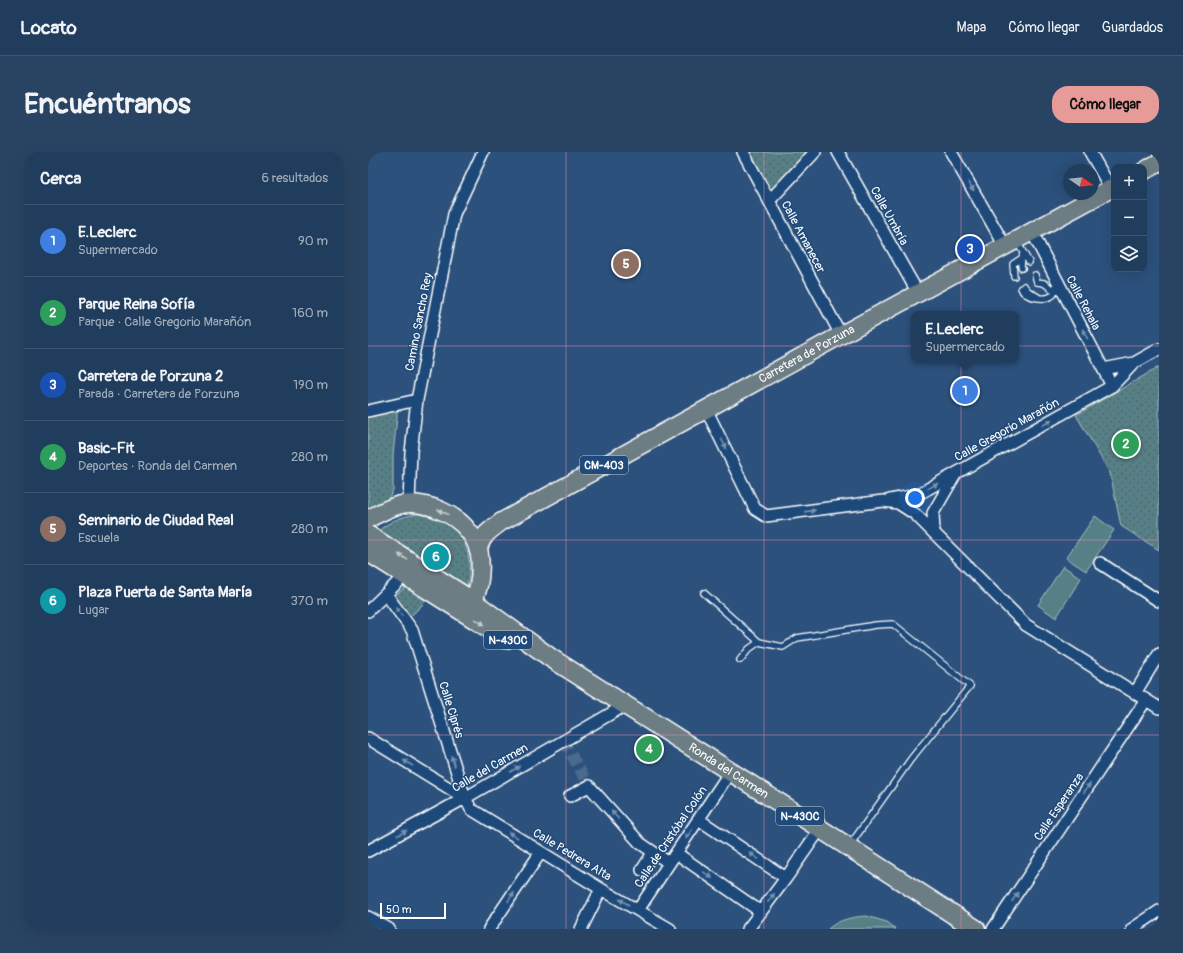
<!DOCTYPE html>
<html lang="es">
<head>
<meta charset="utf-8">
<style>
	:root { --surface:#213d5d; --page:#294463; --text:#f1f3f6; --muted:#a2aebc; --line:#3e5672; --accent:#e69b98 }
	body { margin:0; font-family:Pangolin,sans-serif; background:var(--page); color:var(--text) }
	.controls { position:absolute; right:12px; top:12px; display:grid; overflow:hidden; border-radius:8px; box-shadow:0 4px 16px #0002 }
	.controls button { width:36px; height:36px; display:grid; place-items:center; padding:0; border:0; border-bottom:1px solid var(--line); background:var(--surface); color:var(--text); font:20px sans-serif }
	.compass { position:absolute; left:695px; top:12px; width:36px; height:36px; border-radius:50%; background:var(--surface); box-shadow:0 4px 16px #0002; rotate:104deg }
	.scale { position:absolute; left:12px; bottom:10px; width:66px; box-sizing:border-box; padding-left:4px; border:2px solid #fff; border-top:0; font-size:11px; line-height:14px; white-space:nowrap; color:#fff; -webkit-text-stroke:3px #1f4a7a; paint-order:stroke }
	.you { position:absolute; left:547px; top:346px; width:14px; height:14px; margin:-10px; border:3px solid #fff; border-radius:50%; background:#1a73e8; box-shadow:0 0 0 6px #1a73e833 }
	.badge { display:grid; place-items:center; width:26px; height:26px; border-radius:50%; background:var(--accent); color:#fff; font-size:13px; font-weight:700 }
	.pin { position:absolute; translate:-50% -50%; border:2px solid #fff; box-shadow:0 1px 4px #0006 }
	.popup { position:absolute; left:543px; top:159px; width:108px; height:52px; box-sizing:border-box; display:grid; place-content:center; border-radius:8px; background:var(--surface); filter:drop-shadow(0 1px 3px #0005); font-size:13px; white-space:nowrap; color:var(--muted) }
	.popup b { font-size:15px; color:var(--text) }
	.popup::after { content:''; position:absolute; left:50%; top:100%; margin-left:-8px; border:8px solid transparent; border-top-color:var(--surface) }
	.list { margin:0; padding:0; list-style:none }
	h2 { display:flex; justify-content:space-between; align-items:center; height:52px; margin:0; padding:0 16px; font-size:17px }
	h2 small { font-size:13px; font-weight:400; color:var(--muted) }
	.list li { display:grid; grid-template-columns:26px 1fr auto; gap:12px; align-items:center; box-sizing:border-box; height:72px; padding:0 16px; border-top:1px solid var(--line) }
	.list b { display:block; font-size:15px; white-space:nowrap }
	.list p { margin:0; font-size:13px; white-space:nowrap; color:var(--muted) }
	.list em { font-size:13px; font-style:normal; color:var(--muted) }
	.icon { flex:none; width:22px; height:22px; fill:none; stroke:currentColor; stroke-width:2; stroke-linecap:round; stroke-linejoin:round }
	.map { position:relative; flex:none; width:791px; height:777px; overflow:hidden; border-radius:16px }
	header { display:flex; align-items:center; gap:24px; box-sizing:border-box; height:56px; padding:0 20px; background:var(--surface); border-bottom:1px solid var(--line) }
	header strong { font-size:19px }
	nav { display:flex; gap:22px; margin-inline-start:auto; font-size:14px }
	.intro { display:flex; align-items:center; justify-content:space-between; box-sizing:border-box; height:96px; padding:0 24px }
	h1 { margin:0; font-size:28px }
	.button { padding:10px 18px; border-radius:16px; background:var(--accent); color:#111; font-size:14px; font-weight:700 }
	main { display:flex; gap:24px; padding:0 24px }
	aside { flex:1; background:var(--surface); border-radius:16px; box-shadow:0 4px 16px #0002 }
	.map>svg:first-child { display:block }
</style>
</head>
<body>
<header>
<strong>Locato</strong>
<nav><a>Mapa</a><a>Cómo llegar</a><a>Guardados</a></nav>
</header>
<div class="intro"><h1>Encuéntranos</h1><a class="button">Cómo llegar</a></div>
<main>
<aside>
<h2>Cerca<small>6 resultados</small></h2>
<ul class="list">
<li><span class="badge" style="background:#3f7fe0">1</span><div><b>E.Leclerc</b><p>Supermercado</p></div><em>90 m</em></li>
<li><span class="badge" style="background:#2e9e5b">2</span><div><b>Parque Reina Sofía</b><p>Parque · Calle Gregorio Marañón</p></div><em>160 m</em></li>
<li><span class="badge" style="background:#1a4fb4">3</span><div><b>Carretera de Porzuna 2</b><p>Parada · Carretera de Porzuna</p></div><em>190 m</em></li>
<li><span class="badge" style="background:#2e9e5b">4</span><div><b>Basic-Fit</b><p>Deportes · Ronda del Carmen</p></div><em>280 m</em></li>
<li><span class="badge" style="background:#8d6e63">5</span><div><b>Seminario de Ciudad Real</b><p>Escuela</p></div><em>280 m</em></li>
<li><span class="badge" style="background:#0f9aa8">6</span><div><b>Plaza Puerta de Santa María</b><p>Lugar</p></div><em>370 m</em></li>
</ul>
</aside>
<div class="map">
<svg width="791" height="777" viewBox="0 0 791 777">
	<defs>
		<pattern id="grass-dots" width="8" height="8" patternUnits="userSpaceOnUse"><rect width="8" height="8" fill="#567f86"/><path d="M2 2h.1M6 6h.1" fill="none" stroke="#516669" stroke-width="1.8" stroke-linecap="round"/></pattern>
	</defs>
	<rect width="100%" height="100%" fill="#2c517c"/>
	<filter id="ink" filterUnits="userSpaceOnUse"><feTurbulence type="fractalNoise" baseFrequency=".025" numOctaves="2"/><feDisplacementMap in="SourceGraphic" scale="8" xChannelSelector="R" yChannelSelector="G"/><feConvolveMatrix kernelMatrix="1 2 1 2 8 2 1 2 1" color-interpolation-filters="sRGB"/></filter>
	<g filter="url(#ink)">
		<path fill="url(#grass-dots)" stroke="#aabfc2" d="M 375,0 L 444,0 L 401,49 Z
			M 791,215 L 791,398 L 753,374 L 742,321 L 708,263 Z
			M 27,257 L 29,260 L 29,265 L 25,303 L 25,338 L 21,346 L 0,359 L 0,264 Z
			M 49,362 C 91,368 108,394 99,435 L 10,379 C 24,368 32,365 49,362 Z
			M 38,435 L 59,448 L 42,465 L 26,444 Z"/>
		<path fill="#567f86" stroke="#aabfc2" d="M 727,364 L 746,378 L 718,419 L 698,406 Z
			M 695,414 L 713,426 L 688,466 L 670,453 Z
			M 498,764 L 519,770 L 528,777 L 460,777 C 471,767 485,765 498,764 Z"/>
		<g fill="none" stroke-linecap="round" stroke-linejoin="round">
			<path stroke="#4c6b90" stroke-width="11" stroke-dasharray="11 5.5" stroke-linecap="butt" d="M 195,588 L 221,634"/>
			<g stroke="#fff" stroke-width="8">
				<path id="service" d="M 649,90 L 661,110
					M 654,106 L 653,114 L 654,116
					M 667,123 L 669,130 L 676,131 L 684,137 L 689,134
					M 646,124 L 645,112 L 654,106 L 655,101
					M 656,134 L 660,139 L 670,145
					M 653,136 C 656,146 678,149 685,143 C 687,141 688,137 690,134
					M 336,441 L 391,490
					M 372,508 L 381,497 L 391,490 L 415,495 L 429,486 L 508,473 L 525,472 L 602,534 L 543,607 L 482,693"/>
			</g>
			<g stroke="#fff" stroke-width="14">
				<path id="minor" d="M 375,0 L 473,183
					M 470,0 L 550,141
					M 583,0 L 637,94
					M 722,0 L 743,37
					M 401,49 L 447,0
					M 664,80 L 744,234
					M 735,217 L 766,211
					M 338,257 L 387,357 L 398,364 L 515,349 L 530,351 L 547,362 L 658,473 L 791,556
					M 0,259 L 49,248
					M 522,348 L 549,343 L 744,234 L 766,211 L 791,197
					M 41,351 L 43,300 L 49,248 L 86,62 L 115,0
					M 566,381 L 565,361 L 587,323
					M 732,411 L 791,449
					M 18,442 L 44,478 L 97,646 L 103,657 L 233,737 L 302,777
					M 0,459 L 31,429 L 31,420
					M 767,541 L 791,502
					M 0,586 L 97,646
					M 202,644 L 221,634 L 272,691 L 301,711
					M 330,667 L 418,726
					M 0,699 L 97,646 L 249,558 L 256,552
					M 308,701 L 393,760
					M 274,718 L 285,701
					M 270,758 L 358,626
					M 0,765 L 21,777
					M 121,777 L 173,700
					M 213,777 L 233,737
					M 380,777 L 418,726 L 452,677
					M 625,777 L 778,548
					M 764,777 L 791,759"/>
			</g>
			<g stroke="#fff" stroke-width="20">
				<g id="primary">
					<path d="M 776,19 L 791,10"/>
					<path d="M 0,367 C 10,362 20,356 31,353 C 43,350 55,352 67,356 C 80,361 93,368 101,380 C 106,385 109,393 111,399 C 113,412 115,458 91,450"/>
					<path id="s1" d="M 110,398 C 113,384 122,378 133,370 L 473,183 L 746,35"/>
				</g>
			</g>
			<g stroke="#fff" stroke-width="21">
				<g id="trunk">
					<path id="s2" d="M 0,383 L 103,448 L 183,506 L 437,667 L 608,777"/>
					<path d="M 0,400 L 138,487"/>
				</g>
			</g>
			<use href="#service" stroke="#1f4a7a" stroke-width="5.5"/>
			<use href="#minor" stroke="#1f4a7a" stroke-width="11"/>
			<use href="#primary" stroke="#6d7d84" stroke-width="17"/>
			<use href="#trunk" stroke="#6d7d84" stroke-width="18"/>
		</g>
		<defs><path id="oneway-solid" d="M-6-.8H1V-3.2L6.5 0L1 3.2V.8H-6Z"/></defs>
		<g fill="#7992af">
			<use href="#oneway-solid" transform="translate(603 34) rotate(60)"/>
			<use href="#oneway-solid" transform="translate(717 182) rotate(-118)"/>
			<use href="#oneway-solid" transform="translate(679 271) rotate(-29)"/>
			<use href="#oneway-solid" transform="translate(356 292) rotate(64)"/>
			<use href="#oneway-solid" transform="translate(565 334) rotate(-29)"/>
			<use href="#oneway-solid" transform="translate(442 359) rotate(-8)"/>
			<use href="#oneway-solid" transform="translate(31 460) rotate(-126)"/>
			<use href="#oneway-solid" transform="translate(85 609) rotate(-107)"/>
			<use href="#oneway-solid" transform="translate(40 611) rotate(-148)"/>
			<use href="#oneway-solid" transform="translate(147 617) rotate(-31)"/>
			<use href="#oneway-solid" transform="translate(719 636) rotate(-56)"/>
			<use href="#oneway-solid" transform="translate(247 663) rotate(-132)"/>
			<use href="#oneway-solid" transform="translate(34 681) rotate(-29)"/>
			<use href="#oneway-solid" transform="translate(321 682) rotate(124)"/>
			<use href="#oneway-solid" transform="translate(145 683) rotate(-148)"/>
			<use href="#oneway-solid" transform="translate(386 704) rotate(-146)"/>
			<use href="#oneway-solid" transform="translate(340 723) rotate(35)"/>
			<use href="#oneway-solid" transform="translate(143 745) rotate(-56)"/>
			<use href="#oneway-solid" transform="translate(647 745) rotate(-56)"/>
			<use href="#oneway-solid" transform="translate(403 746) rotate(-53)"/>
			<use href="#oneway-solid" transform="translate(256 750) rotate(-150)"/>
		</g>
		<g fill="#c5cbce">
			<use href="#oneway-solid" transform="translate(75 360) rotate(-156)"/>
			<use href="#oneway-solid" transform="translate(35 405) rotate(-148)"/>
			<use href="#oneway-solid" transform="translate(112 470) rotate(32)"/>
		</g>
	</g>
	<path fill="none" stroke="#e08cad" stroke-width="1" stroke-opacity="0.55" d="M 198,0 L 198,777M 396,0 L 396,777M 593,0 L 593,777M 0,194 L 791,194M 0,388 L 791,388M 0,583 L 791,583"/>
	<g text-anchor="middle" dominant-baseline="central" stroke-width="3" stroke-linejoin="round" paint-order="stroke">
		<g fill="#1f4a7a" stroke="#bcc9d7" stroke-width="1">
			<rect x="212" y="304" width="48" height="18" rx="3"/>
			<rect x="116" y="479" width="48" height="18" rx="3"/>
			<rect x="408" y="655" width="48" height="18" rx="3"/>
		</g>
		<g font-size="11" font-weight="bold" fill="#fff">
			<text x="236" y="313">CM-403</text>
			<text x="140" y="488">N-430C</text>
			<text x="432" y="664">N-430C</text>
		</g>
		<g font-size="12" fill="#fff" stroke="#1f4a7a">
			<text transform="translate(521 64) rotate(61)">Calle Umbría</text>
			<text transform="translate(435 85) rotate(62)">Calle Amanecer</text>
			<text transform="translate(715 151) rotate(62)">Calle Rehala</text>
			<text transform="translate(51 170) rotate(-79)">Camino Sancho Rey</text>
			<text stroke="none"><textPath href="#s1" startOffset="386">Carretera de Porzuna</textPath></text>
			<text transform="translate(639 278) rotate(-29)">Calle Gregorio Marañón</text>
			<text transform="translate(83 558) rotate(73)">Calle Ciprés</text>
			<text transform="translate(122 616) rotate(-30)">Calle del Carmen</text>
			<text stroke="none"><textPath href="#s2" startOffset="431">Ronda del Carmen</textPath></text>
			<text transform="translate(691 655) rotate(-56)">Calle Esperanza</text>
			<text transform="translate(303 685) rotate(-56)">Calle de Cristóbal Colón</text>
			<text transform="translate(204 703) rotate(31)">Calle Pedrera Alta</text>
		</g>
	</g>
</svg>
<div class="controls">
<button>+</button>
<button>−</button>
<button><svg class="icon" aria-label="layers" viewBox="0 0 24 24"><path d="M12 4l9 5-9 5-9-5zM3 14l9 5 9-5"/></svg></button>
</div>
<svg class="compass" viewBox="-18 -18 36 36"><path d="M0-13l5 13h-10z" fill="#e53935"/><path d="M0 13l5-13h-10z" fill="#a2aebc"/></svg>
<div class="scale">50 m</div>
<div class="you"></div>
<div class="pin badge" style="left:597px;top:239px;background:#3f7fe0">1</div>
<div class="popup"><b>E.Leclerc</b>Supermercado</div>
<div class="pin badge" style="left:758px;top:292px;background:#2e9e5b">2</div>
<div class="pin badge" style="left:602px;top:97px;background:#1a4fb4">3</div>
<div class="pin badge" style="left:281px;top:597px;background:#2e9e5b">4</div>
<div class="pin badge" style="left:258px;top:112px;background:#8d6e63">5</div>
<div class="pin badge" style="left:68px;top:405px;background:#0f9aa8">6</div>
</div>
</main>
</body>
</html>
